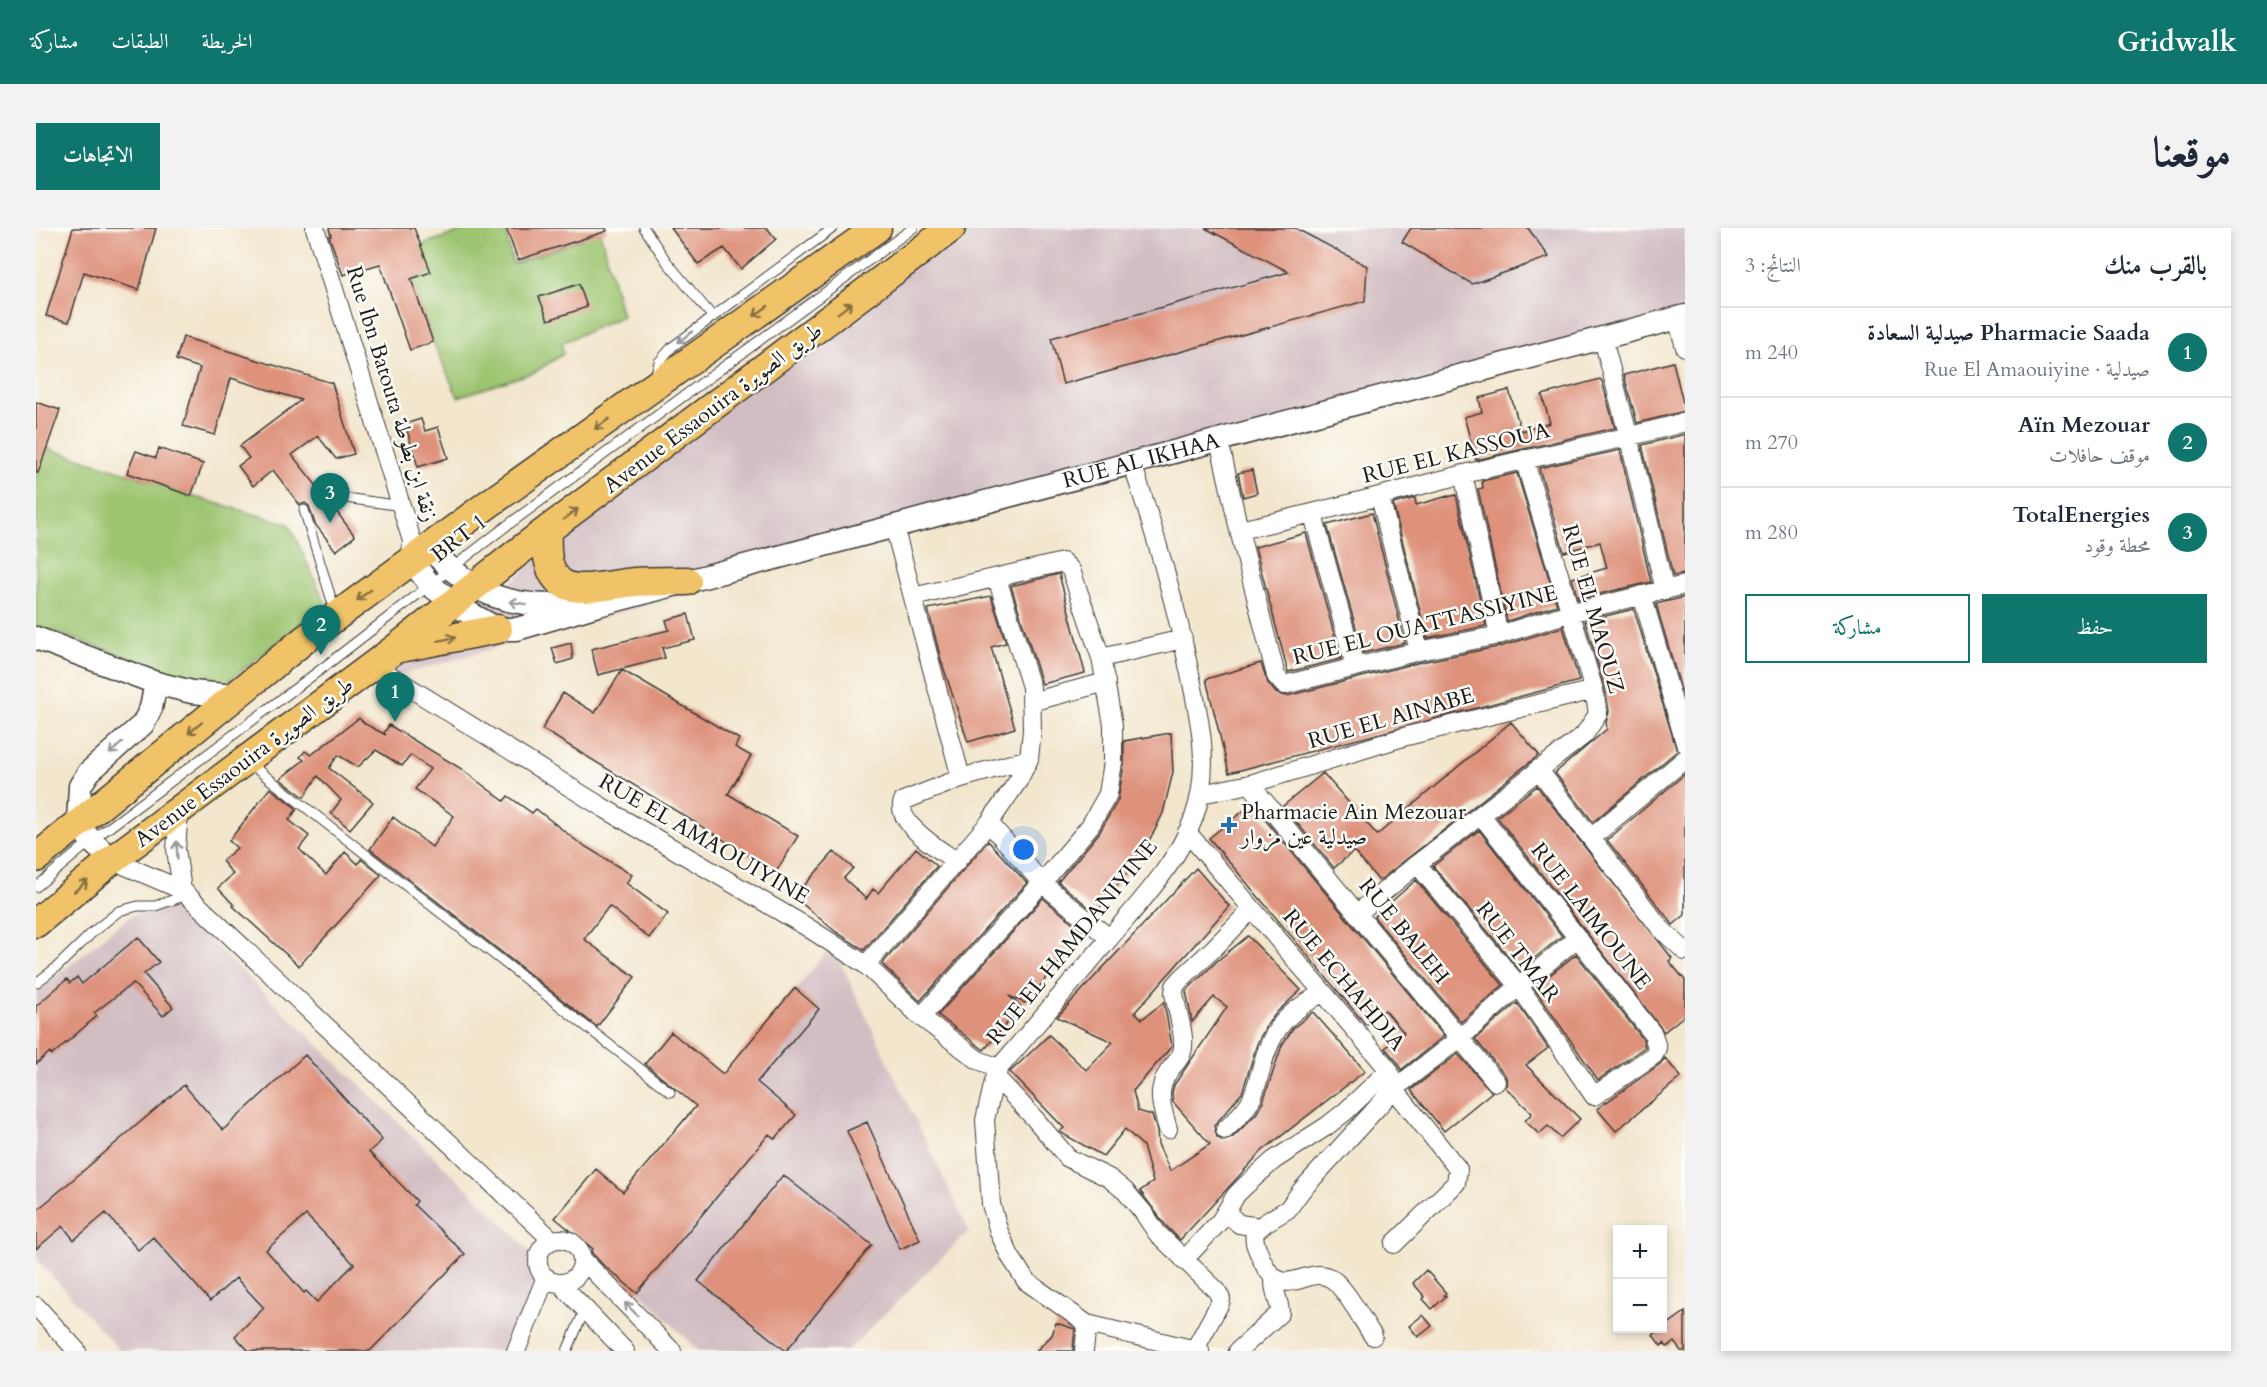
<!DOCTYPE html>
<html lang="ar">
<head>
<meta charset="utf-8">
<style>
	:root { --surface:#fff; --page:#f2f2f3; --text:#1f2937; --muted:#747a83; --line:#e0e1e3; --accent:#0f766e }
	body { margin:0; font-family:Cardo,Amiri,serif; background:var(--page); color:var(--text); direction:rtl }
	.controls { position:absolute; right:18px; bottom:18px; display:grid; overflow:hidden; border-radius:0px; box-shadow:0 3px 9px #0003 }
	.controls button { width:54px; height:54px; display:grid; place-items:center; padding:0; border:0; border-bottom:2px solid var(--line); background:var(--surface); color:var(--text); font:30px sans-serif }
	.you { position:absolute; left:988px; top:622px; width:21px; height:21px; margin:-15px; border:4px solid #fff; border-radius:50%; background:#1a73e8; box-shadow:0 0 0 9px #1a73e833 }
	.badge { display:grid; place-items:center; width:39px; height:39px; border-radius:50%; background:var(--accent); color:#fff; font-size:20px; font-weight:700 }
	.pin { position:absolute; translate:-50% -50px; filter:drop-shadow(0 2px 3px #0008) }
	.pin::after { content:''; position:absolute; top:32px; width:21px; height:18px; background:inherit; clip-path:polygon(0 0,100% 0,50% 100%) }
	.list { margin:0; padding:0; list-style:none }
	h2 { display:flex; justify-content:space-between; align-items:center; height:78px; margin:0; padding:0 24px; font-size:26px }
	h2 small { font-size:20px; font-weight:400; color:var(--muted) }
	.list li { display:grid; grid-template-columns:39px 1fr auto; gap:18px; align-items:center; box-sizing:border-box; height:90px; padding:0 24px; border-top:2px solid var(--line) }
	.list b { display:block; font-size:22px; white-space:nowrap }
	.list p { margin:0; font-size:20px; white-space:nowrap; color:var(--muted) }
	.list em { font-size:20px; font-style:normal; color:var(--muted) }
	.actions { display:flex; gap:12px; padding:18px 24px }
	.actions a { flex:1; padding:14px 0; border:2px solid var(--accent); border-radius:0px; text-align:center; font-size:21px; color:var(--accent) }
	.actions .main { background:var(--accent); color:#fff }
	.map { position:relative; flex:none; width:1649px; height:1123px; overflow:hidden; direction:ltr; border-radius:0px }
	header { display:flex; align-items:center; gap:36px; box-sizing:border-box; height:84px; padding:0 30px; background:var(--accent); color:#fff }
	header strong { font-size:28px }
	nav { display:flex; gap:33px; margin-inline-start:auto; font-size:21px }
	.intro { display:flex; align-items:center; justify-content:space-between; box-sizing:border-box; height:144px; padding:0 36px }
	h1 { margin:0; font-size:42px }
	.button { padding:15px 27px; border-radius:0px; background:var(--accent); color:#fff; font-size:21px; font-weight:700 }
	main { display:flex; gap:36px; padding:0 36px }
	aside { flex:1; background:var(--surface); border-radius:0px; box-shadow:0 3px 9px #0003 }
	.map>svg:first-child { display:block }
</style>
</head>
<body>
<header>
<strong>Gridwalk</strong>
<nav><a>الخريطة</a><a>الطبقات</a><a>مشاركة</a></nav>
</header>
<div class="intro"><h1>موقعنا</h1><a class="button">الاتجاهات</a></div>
<main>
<aside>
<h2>بالقرب منك<small>النتائج: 3</small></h2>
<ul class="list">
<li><span class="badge">1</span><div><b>Pharmacie Saada صيدلية السعادة</b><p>صيدلية · Rue El Amaouiyine</p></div><em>240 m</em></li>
<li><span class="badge">2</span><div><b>Aïn Mezouar</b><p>موقف حافلات</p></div><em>270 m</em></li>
<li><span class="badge">3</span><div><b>TotalEnergies</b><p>محطة وقود</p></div><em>280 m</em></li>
</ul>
<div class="actions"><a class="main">حفظ</a><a>مشاركة</a></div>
</aside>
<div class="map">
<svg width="1649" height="1123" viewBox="0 0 1649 1123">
	<rect width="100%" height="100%" fill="#fdfcf7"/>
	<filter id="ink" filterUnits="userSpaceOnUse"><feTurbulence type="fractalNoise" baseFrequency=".0167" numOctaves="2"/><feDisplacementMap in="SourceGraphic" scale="12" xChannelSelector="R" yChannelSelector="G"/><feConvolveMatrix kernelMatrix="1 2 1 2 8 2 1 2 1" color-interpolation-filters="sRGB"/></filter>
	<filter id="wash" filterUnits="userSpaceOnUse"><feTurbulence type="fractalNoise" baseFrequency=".008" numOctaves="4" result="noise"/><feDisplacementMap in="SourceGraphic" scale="24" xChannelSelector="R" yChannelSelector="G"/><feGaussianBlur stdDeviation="1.35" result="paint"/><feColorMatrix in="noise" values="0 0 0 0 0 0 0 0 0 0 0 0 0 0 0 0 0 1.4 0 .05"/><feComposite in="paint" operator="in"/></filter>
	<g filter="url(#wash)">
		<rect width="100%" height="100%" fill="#f2e6cd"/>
		<path fill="#d2bec2" d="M 916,0 L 1649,0 L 1649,80 L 333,456 L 470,359 L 538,298 Z
			M 136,676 L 476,1004 L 493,1023 L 497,1059 L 472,1123 L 84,1123 L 0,1030 L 0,765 L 95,687 Z
			M 796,717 L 933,1003 L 811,1123 L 662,1123 L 555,1015 Z"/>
		<path fill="#9dc571" stroke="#5c7046" stroke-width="1.5" d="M 436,0 L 469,0 L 477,36 L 546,11 L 563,0 L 586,88 L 526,115 L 527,126 L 499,144 L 422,169 L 397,114 L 375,52 L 394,44 L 384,17 Z
			M 0,217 L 91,245 L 155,268 L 253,296 L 290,376 L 191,454 L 163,455 L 0,397 Z"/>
		<g id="blocks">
			<path fill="#de927b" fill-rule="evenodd" d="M 37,0 L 120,0 L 103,62 L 48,44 L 33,94 L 10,88 Z
				M 293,0 L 378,0 L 395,44 L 375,51 L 397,114 L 374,122 L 344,36 L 307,47 L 293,8 L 295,8 Z
				M 470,0 L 570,0 L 571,3 L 482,32 Z
				M 635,0 L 731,0 L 740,11 L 705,41 L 688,20 L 662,36 Z
				M 1169,0 L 1259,0 L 1331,38 L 1329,73 L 1027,156 L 1015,110 L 1253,44 Z
				M 1375,0 L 1492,0 L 1513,29 L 1436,56 L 1366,14 Z
				M 543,56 L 551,79 L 512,92 L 503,69 Z
				M 147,109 L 296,155 L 318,226 L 300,231 L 282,208 L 256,227 L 284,262 L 281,267 L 283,272 L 294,275 L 319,308 L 300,323 L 279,296 L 273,278 L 269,275 L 264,277 L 237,242 L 217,258 L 202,238 L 213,230 L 204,218 L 265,172 L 195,150 L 179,207 L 147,198 L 164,140 L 140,132 Z
				M 1637,134 L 1649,183 L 1601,195 L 1588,147 Z
				M 1564,151 L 1566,153 L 1579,200 L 1440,232 L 1428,189 L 1446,184 L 1443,170 L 1473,162 L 1485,203 L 1514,195 L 1506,167 Z
				M 0,174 L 24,182 L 2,245 L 0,245 Z
				M 385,191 L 389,203 L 402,199 L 412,230 L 382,239 L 369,196 Z
				M 1649,206 L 1649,346 L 1637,348 L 1606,217 Z
				M 123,220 L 167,236 L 155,268 L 91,245 L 100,223 L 120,230 Z
				M 1584,222 L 1615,354 L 1542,371 L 1536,350 L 1571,340 L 1564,314 L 1528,324 L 1503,240 Z
				M 1216,242 L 1221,265 L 1207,269 L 1202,245 Z
				M 1481,245 L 1521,377 L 1471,393 L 1442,261 L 1447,260 L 1446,253 Z
				M 1420,267 L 1450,398 L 1391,410 L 1357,276 L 1379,270 L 1380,277 L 1412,268 L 1412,269 Z
				M 1336,285 L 1369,415 L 1327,425 L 1291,297 Z
				M 1270,305 L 1305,431 L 1252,444 L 1219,319 Z
				M 1023,346 L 1049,445 L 1006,456 L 975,358 Z
				M 955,368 L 970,415 L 955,419 L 979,500 L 932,514 L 905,432 L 892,381 Z
				M 1649,369 L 1649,475 L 1620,376 Z
				M 1598,381 L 1641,523 L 1557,594 L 1519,545 L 1571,501 L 1570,494 L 1573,484 L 1569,460 L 1549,393 Z
				M 652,386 L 659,412 L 626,420 L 629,430 L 562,447 L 555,421 L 633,402 L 630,392 Z
				M 1527,399 L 1543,453 L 1193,545 L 1170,451 L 1225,435 L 1232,455 L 1240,465 L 1251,468 L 1385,434 L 1466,418 Z
				M 535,415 L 537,431 L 521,436 L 516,420 Z
				M 586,442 L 703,511 L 699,519 L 715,528 L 692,566 L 762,608 L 740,644 L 506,501 L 527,465 L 559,485 Z
				M 323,490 L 329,496 L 350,507 L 348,505 L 353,497 L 424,540 L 468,573 L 472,568 L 496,585 L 500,581 L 542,614 L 596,647 L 590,655 L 632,686 L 613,710 L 573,678 L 548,711 L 599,749 L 561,799 L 334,621 L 357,589 L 396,619 L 418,588 L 379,561 L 394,541 L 375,527 L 366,538 L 340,522 L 322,539 L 302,527 L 293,540 L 337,574 L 314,601 L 295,585 L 305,572 L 282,548 L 268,569 L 244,551 L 268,532 L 264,529 L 269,523 L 275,527 Z
				M 1475,494 L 1503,527 L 1343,653 L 1318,623 L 1298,640 L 1247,578 L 1287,545 L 1341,607 Z
				M 1135,505 L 1137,544 L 1127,585 L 1118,604 L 1102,631 L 1060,685 L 1022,654 L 1063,605 L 1082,572 L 1088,536 L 1088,513 Z
				M 1649,546 L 1649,687 L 1637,697 L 1571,612 Z
				M 1501,558 L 1636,730 L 1633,733 L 1649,752 L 1649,787 L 1628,804 L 1461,589 Z
				M 234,560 L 261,581 L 253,592 L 273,608 L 263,621 L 290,647 L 309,624 L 322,636 L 325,631 L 345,647 L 263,738 L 197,678 L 198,677 L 182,660 L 197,646 L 186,633 L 201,620 L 193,613 Z
				M 1216,576 L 1408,808 L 1365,842 L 1362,835 L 1349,820 L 1368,805 L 1349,782 L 1330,797 L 1173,610 Z
				M 1443,602 L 1526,708 L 1484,742 L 1397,638 Z
				M 952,613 L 991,655 L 884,773 L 846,736 Z
				M 880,620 L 901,638 L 828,722 L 800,704 L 758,669 L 798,624 L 817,640 L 808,650 L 830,671 L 837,661 L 842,665 Z
				M 1160,640 L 1193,678 L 1099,784 L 1106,791 L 1128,774 L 1136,818 L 1097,863 L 1102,883 L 1116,887 L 1121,903 L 1122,916 L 1134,943 L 1174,916 L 1137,874 L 1136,865 L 1138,857 L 1191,779 L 1178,769 L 1156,794 L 1150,763 L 1181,733 L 1212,708 L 1265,762 L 1241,784 L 1230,798 L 1221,816 L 1206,865 L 1178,898 L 1181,909 L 1187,913 L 1196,910 L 1220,886 L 1227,874 L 1246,817 L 1257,800 L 1277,784 L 1329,843 L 1226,923 L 1144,1012 L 1130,998 L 1104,963 L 1117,954 L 1107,918 L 1089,901 L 1067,928 L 1027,906 L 1024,903 L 1028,900 L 974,844 L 1013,807 L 1050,842 L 1077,814 L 1021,789 Z
				M 1380,652 L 1467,757 L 1425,794 L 1338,689 Z
				M 1007,670 L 1049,705 L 989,775 L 973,768 L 985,779 L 948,822 L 902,787 Z
				M 102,709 L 123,734 L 108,746 L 137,779 L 127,788 L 97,755 L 58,785 L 61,788 L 16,827 L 14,824 L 0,836 L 0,778 L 31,751 L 34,755 L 41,749 L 46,756 Z
				M 1540,726 L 1607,811 L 1609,819 L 1562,852 L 1498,760 Z
				M 759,760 L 783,781 L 721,854 L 760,887 L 739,911 L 733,906 L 601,1065 L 567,1037 L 555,1024 L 557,1021 L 519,990 L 560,941 L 587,964 L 660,878 L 609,836 L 635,804 L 687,846 Z
				M 1481,775 L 1512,820 L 1490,837 L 1544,891 L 1524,910 L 1512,898 L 1503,906 L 1489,893 L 1496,885 L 1470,860 L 1471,853 L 1469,847 L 1439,811 Z
				M 1422,826 L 1456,864 L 1408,903 L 1375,862 Z
				M 269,827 L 346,912 L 333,924 L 381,973 L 378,977 L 429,1026 L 334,1123 L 213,1123 L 199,1108 L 228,1080 L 200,1050 L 174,1073 L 117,1009 L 102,1022 L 70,985 L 38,1012 L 27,998 L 0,1021 L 0,983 L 148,857 L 187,902 ZM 270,987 L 318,1036 L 281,1074 L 270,1063 L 268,1065 L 230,1022 Z
				M 1629,830 L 1645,849 L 1580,903 L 1561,881 L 1624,836 Z
				M 831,894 L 884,1012 L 864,1021 L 811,903 Z
				M 747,947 L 836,1017 L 750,1123 L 662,1053 Z
				M 1390,1042 L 1410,1065 L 1408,1067 L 1410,1068 L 1396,1081 L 1387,1071 L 1389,1069 L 1377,1055 Z
				M 1649,1084 L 1649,1123 L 1645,1123 L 1638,1114 L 1631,1119 L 1628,1115 L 1625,1118 L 1617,1107 Z
				M 1387,1087 L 1396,1098 L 1382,1109 L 1373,1098 Z
				M 1020,1095 L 1039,1101 L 1037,1123 L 1000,1123 L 1016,1107 Z"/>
		</g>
	</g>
	<g filter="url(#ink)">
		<use href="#blocks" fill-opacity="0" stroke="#3c3a37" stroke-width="1.5"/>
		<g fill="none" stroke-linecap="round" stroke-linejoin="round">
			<g stroke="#3c3a37" stroke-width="11">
				<path id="service" d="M 608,0 L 631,34 L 676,88
					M 619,150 L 623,134 L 636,119 L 797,0
					M 288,267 L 366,278
					M 268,282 L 299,383
					M 213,535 L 634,864
					M 0,659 L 55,613 L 288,439 L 469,299 L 877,0
					M 0,755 L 21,739 L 58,703 L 83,683 L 102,678 L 119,678 L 151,667
					M 531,1123 L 549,1081"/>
			</g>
			<g stroke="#3c3a37" stroke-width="20">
				<path id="minor" d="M 279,0 L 376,313 L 375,332
					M 1641,90 L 1649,119
					M 1567,111 L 1593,210 L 1629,363
					M 1183,212 L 1203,302 L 1240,448 L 1248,457 L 1383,423 L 1463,407 L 1533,385 L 1649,357
					M 1096,235 C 1118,302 1138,368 1152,437 C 1163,487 1176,539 1158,589 C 1141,636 1104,674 1072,712 C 1036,754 1000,797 963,840 L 958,853 L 949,892 L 955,976 L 963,1004 L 974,1028 L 990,1053 L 1051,1096 L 1164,1123
					M 1427,246 L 1463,407
					M 1344,269 L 1383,423
					M 1277,287 L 1319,438
					M 858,298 L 925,550
					M 1203,302 C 1284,285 1364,262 1445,242 C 1513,225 1582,213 1649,194
					M 1606,367 L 1649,515
					M 877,369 L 1027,334 L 1035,342 L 1065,430 L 1077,497 L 1077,534 L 1072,566 L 1054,598 L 1006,655 L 885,789
					M 1065,430 L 1147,411
					M 337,437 L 566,579 L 771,699 L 830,737 L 885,789 L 942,832 L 963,840
					M 995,474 L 1070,454
					M 1502,541 L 1625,701 L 1649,723
					M 1214,556 L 1460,854
					M 1165,566 L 1214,556 L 1371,508 L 1558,462
					M 143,583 L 140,621 L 146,662
					M 953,595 L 1006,655 L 1073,710
					M 1151,604 L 1353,842 L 1358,861 L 1422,941 L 1420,955 L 1358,1016
					M 1555,610 L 1649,531
					M 76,632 L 146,662 L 516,1012
					M 921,634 C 906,623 858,595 867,573 L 925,550 L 993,531
					M 1381,636 L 1483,758 L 1558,868 L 1618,827 L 1621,820 L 1617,806 L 1445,587
					M 1322,685 L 1381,636 L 1548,507 L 1562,486 L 1558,462 L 1488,231
					M 830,737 L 953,595 L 982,553 L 993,531 L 996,502 L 995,459 L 961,350
					M 960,849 L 999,891 L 1032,930 L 1073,950 L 1089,963 L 1107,984 L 1121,1005 L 1181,1063 L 1185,1071 L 1184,1075 L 1159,1121
					M 1132,901 C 1126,880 1119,863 1133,843 C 1137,837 1144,832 1146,824 C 1151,811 1140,780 1138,765 L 1139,758 L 1145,751 L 1178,720 L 1216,681
					M 1189,902 C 1199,892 1210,883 1216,870 C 1225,848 1227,824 1240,804 C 1250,787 1269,775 1286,765
					M 1190,984 L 1203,996 L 1224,999
					M502 1033a22 22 0 1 1 44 0a22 22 0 1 1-44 0Z
					M 547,1032 L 636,1123
					M 1148,1032 L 1185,992 L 1200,967 L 1210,957 L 1238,932 L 1291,898 L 1310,883 L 1353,842
					M 524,1055 L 589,1123
					M 0,1078 L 41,1123
					M 1337,1108 C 1326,1092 1311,1062 1296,1051 C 1272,1034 1246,1079 1225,1030 C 1221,1021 1217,1014 1219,1004 L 1229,995 L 1252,981 L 1265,963 L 1358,861 L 1424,810 L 1483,758 L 1541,710
					M 480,1123 L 510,1049
					M 1048,1123 L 1051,1096
					M 1202,1123 L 1244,1085 C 1244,1073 1237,1064 1238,1051"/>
			</g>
			<g stroke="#3c3a37" stroke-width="25">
				<g id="tertiary">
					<path d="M 393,320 C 439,367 468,379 533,377"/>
					<path id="s1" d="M 375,332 L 395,358 L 428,382 L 462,401 L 481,401 L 562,377 L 1649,88"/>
					<path d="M 0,410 L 120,455 L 156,464 L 199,468"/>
					<path d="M 76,632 L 55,613 L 42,595 L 44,558 L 53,544 L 107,496 L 115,480 L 120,455"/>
				</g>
			</g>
			<g stroke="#3c3a37" stroke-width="31">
				<path id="primary" d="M 511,304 C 507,377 548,360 599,354 C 616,353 634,353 651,353
					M 364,420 L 462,401
					M 0,630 L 268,412 L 451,277 L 841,0
					M 0,695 L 76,632 L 359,421 L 486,321 L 915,0"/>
			</g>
			<use href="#service" stroke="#fff" stroke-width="9"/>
			<use href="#minor" stroke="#fff" stroke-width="18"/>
			<use href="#tertiary" stroke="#fff" stroke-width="22"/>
			<use href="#primary" stroke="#f1c369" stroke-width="28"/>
		</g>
		<defs><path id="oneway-shaft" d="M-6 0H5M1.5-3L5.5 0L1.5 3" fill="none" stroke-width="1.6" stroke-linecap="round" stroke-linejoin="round" transform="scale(1.5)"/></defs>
		<g stroke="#867042">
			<use href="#oneway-shaft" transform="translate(809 80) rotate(-37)"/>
			<use href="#oneway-shaft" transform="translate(725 83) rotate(144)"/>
			<use href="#oneway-shaft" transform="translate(566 196) rotate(145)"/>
			<use href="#oneway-shaft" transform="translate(535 286) rotate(-37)"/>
			<use href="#oneway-shaft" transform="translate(328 367) rotate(143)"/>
			<use href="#oneway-shaft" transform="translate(411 411) rotate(-12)"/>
			<use href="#oneway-shaft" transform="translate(159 500) rotate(141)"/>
			<use href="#oneway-shaft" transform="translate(45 658) rotate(-40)"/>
		</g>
		<g stroke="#999">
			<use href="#oneway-shaft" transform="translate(649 109) rotate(143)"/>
			<use href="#oneway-shaft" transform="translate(482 375) rotate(-171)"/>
			<use href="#oneway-shaft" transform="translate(80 520) rotate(139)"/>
			<use href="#oneway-shaft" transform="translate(141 622) rotate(-93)"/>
			<use href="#oneway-shaft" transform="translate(595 1081) rotate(-135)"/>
		</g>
	</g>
	<path fill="#1f6fb2" stroke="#fdfcf7" stroke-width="2" d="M1190 588h6v6h6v6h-6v6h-6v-6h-6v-6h6z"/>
	<g text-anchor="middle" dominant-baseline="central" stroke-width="5" stroke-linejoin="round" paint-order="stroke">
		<g font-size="22" fill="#1c1c1c" stroke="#fdfcf7">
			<text transform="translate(356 166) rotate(73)">Rue Ibn Batouta زنقة ابن بطوطة</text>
			<text transform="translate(677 180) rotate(-37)">Avenue Essaouira طريق الصويرة</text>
			<text transform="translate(1420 225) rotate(-14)">RUE EL KASSOUA</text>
			<text stroke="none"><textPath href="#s1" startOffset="778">RUE AL IKHAA</textPath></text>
			<text transform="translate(423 310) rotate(-38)">BRT 1</text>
			<text transform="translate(1557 381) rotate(74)">RUE EL MAOUZ</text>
			<text transform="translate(1389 397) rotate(-14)">RUE EL OUATTASSIYINE</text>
			<text transform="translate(1355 490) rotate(-16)">RUE EL AINABE</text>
			<text transform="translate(208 534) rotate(-37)">Avenue Essaouira طريق الصويرة</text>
			<text transform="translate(668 611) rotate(30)">RUE EL AMAOUIYINE</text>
			<text transform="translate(1555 688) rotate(52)">RUE LAIMOUNE</text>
			<text transform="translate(1368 703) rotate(51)">RUE BALEH</text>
			<text transform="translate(1036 714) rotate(-51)">RUE EL HAMDANIYINE</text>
			<text transform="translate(1482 724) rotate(52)">RUE TMAR</text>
			<text transform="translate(1308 752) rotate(50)">RUE ECHAHDIA</text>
		</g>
		<g font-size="22" fill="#1c1c1c" stroke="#fdfcf7" text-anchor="start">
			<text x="1205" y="584">Pharmacie Ain Mezouar<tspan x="1205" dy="25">صيدلية عين مزوار</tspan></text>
		</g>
	</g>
</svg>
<div class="controls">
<button>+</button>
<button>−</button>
</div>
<div class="you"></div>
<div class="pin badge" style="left:359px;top:494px">1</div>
<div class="pin badge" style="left:285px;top:427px">2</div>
<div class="pin badge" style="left:294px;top:295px">3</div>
</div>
</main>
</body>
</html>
